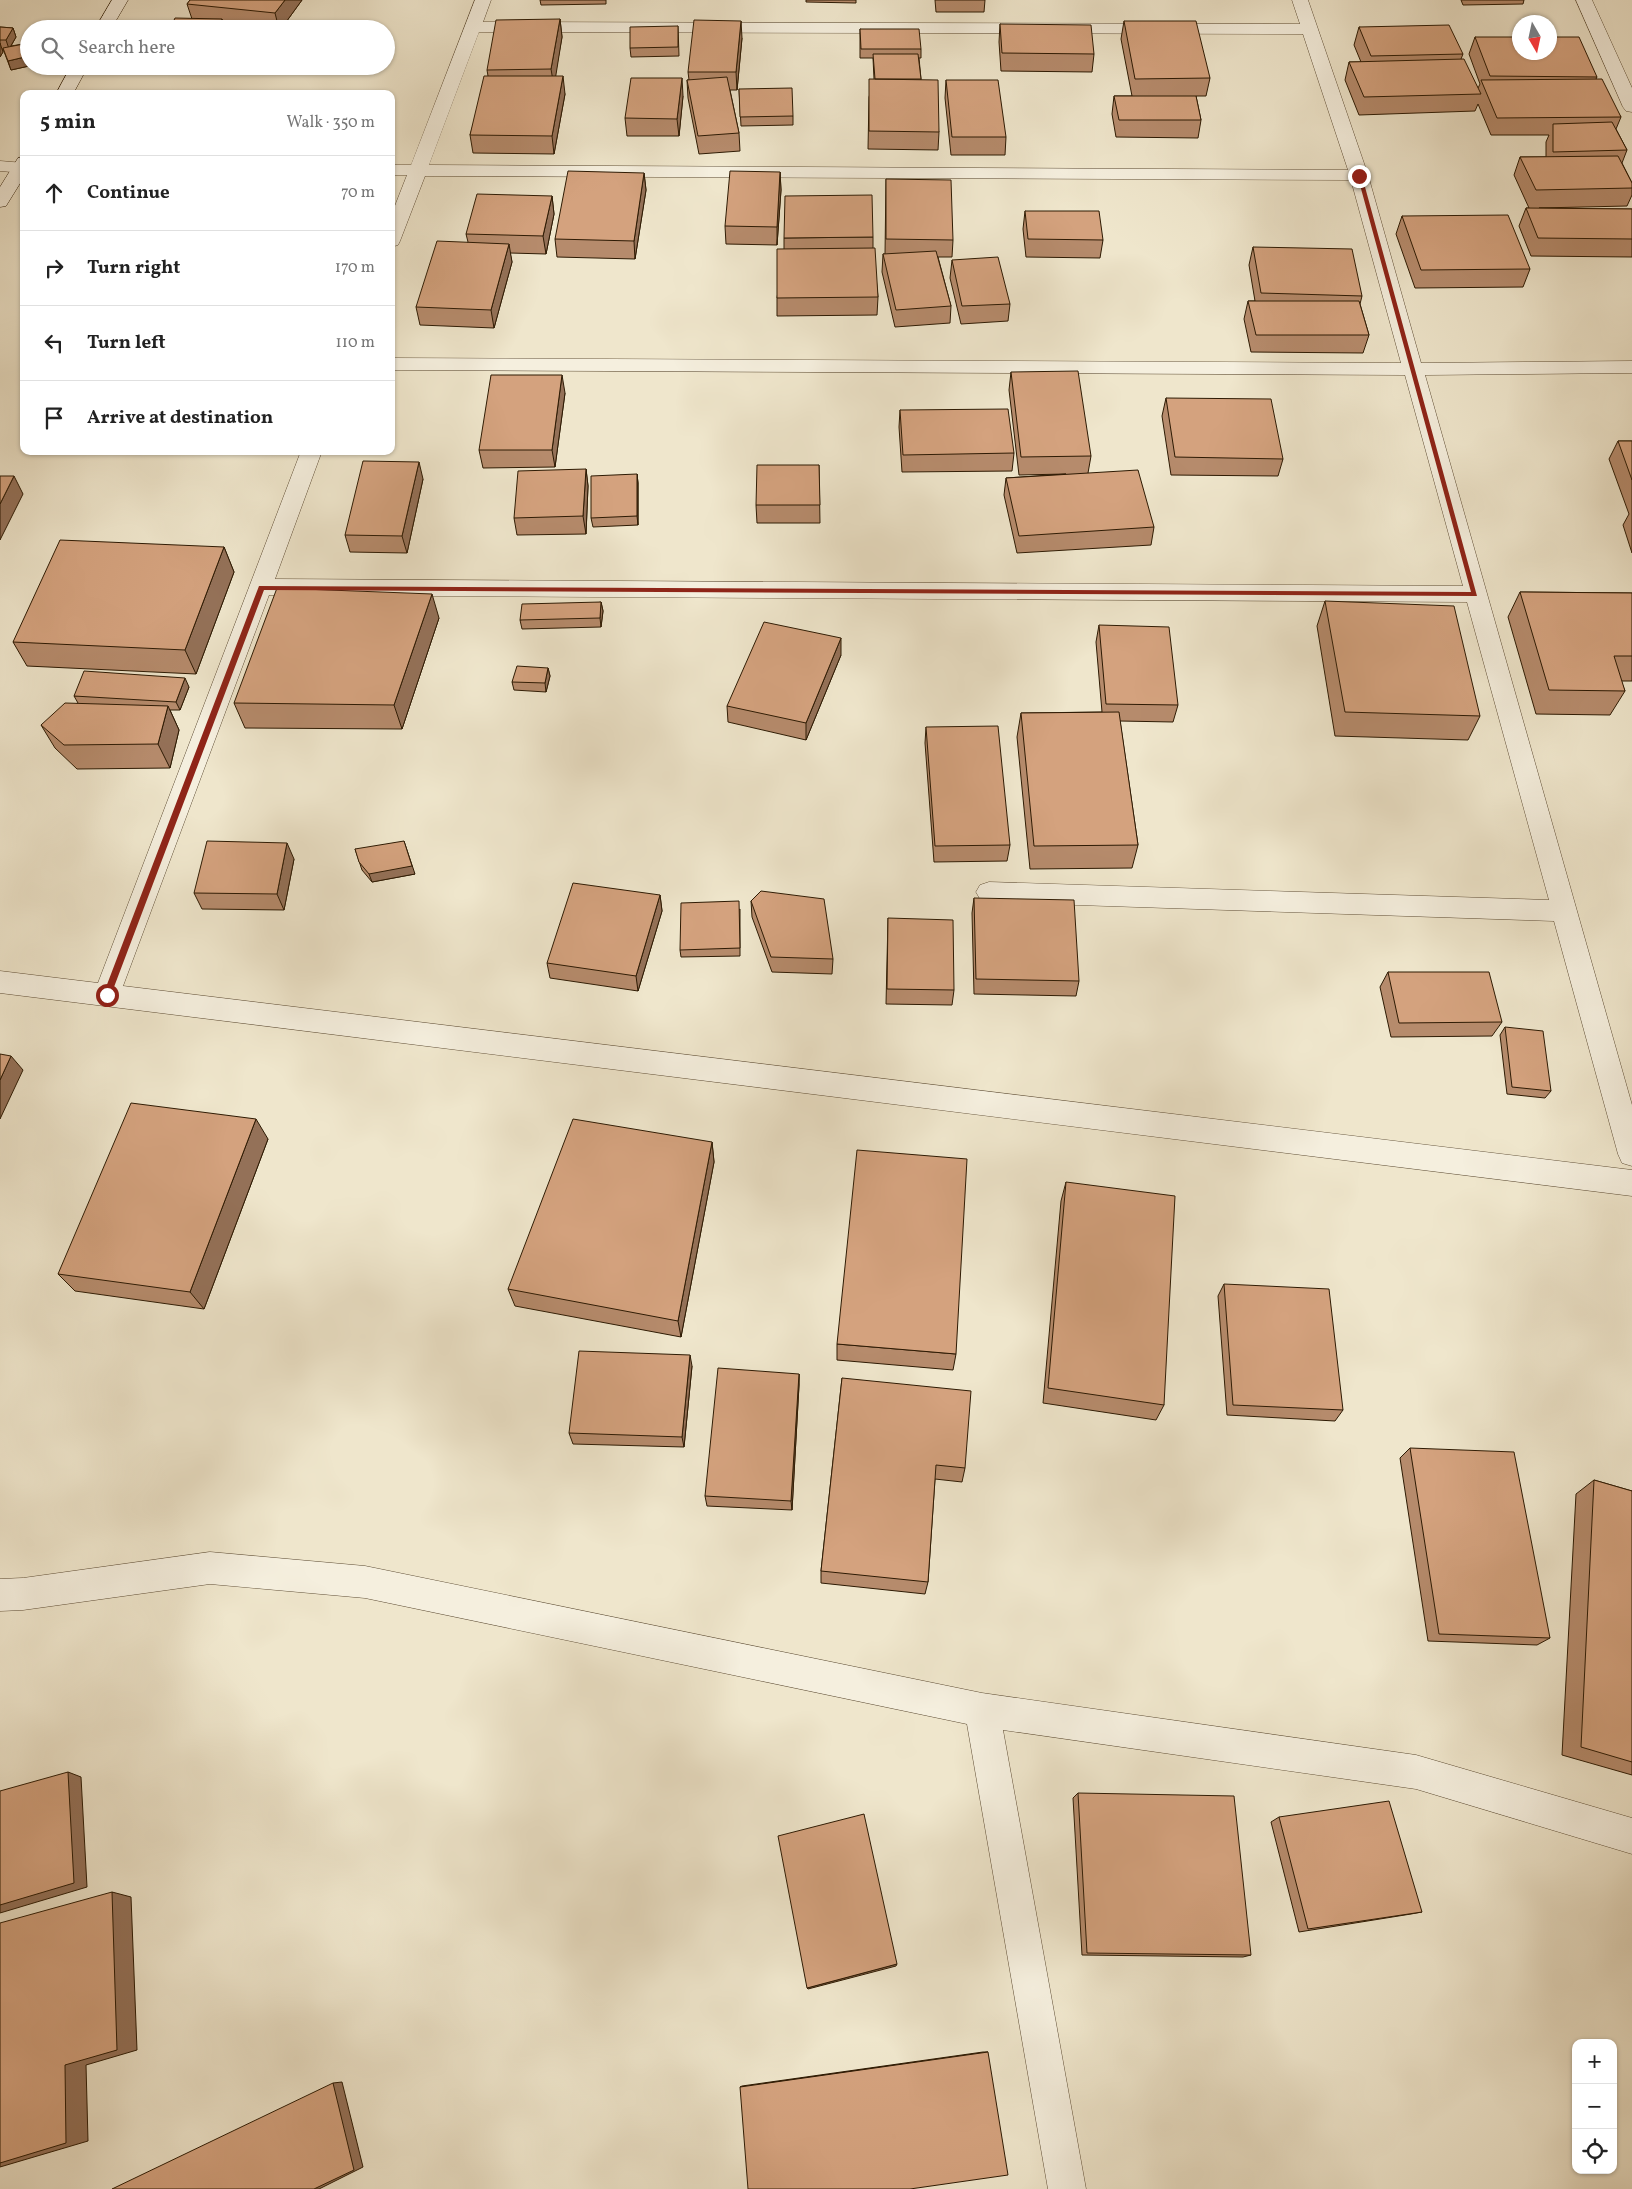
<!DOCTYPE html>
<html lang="en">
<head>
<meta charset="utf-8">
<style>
	:root { --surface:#fff; --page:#f6f6f6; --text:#222; --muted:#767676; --line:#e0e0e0 }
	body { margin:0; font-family:Vollkorn,serif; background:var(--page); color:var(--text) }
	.controls { position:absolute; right:15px; bottom:15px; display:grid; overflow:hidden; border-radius:10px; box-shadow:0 1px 4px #0004 }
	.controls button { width:45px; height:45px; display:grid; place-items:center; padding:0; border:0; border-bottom:1px solid var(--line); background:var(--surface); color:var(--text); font:25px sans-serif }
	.compass { position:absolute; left:1512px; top:15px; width:45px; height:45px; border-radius:50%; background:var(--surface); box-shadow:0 1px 4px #0004; rotate:171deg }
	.stop { position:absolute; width:15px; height:15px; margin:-11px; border:4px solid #8f2418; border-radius:50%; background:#fff }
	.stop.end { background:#8f2418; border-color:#fff; box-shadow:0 1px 5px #0008 }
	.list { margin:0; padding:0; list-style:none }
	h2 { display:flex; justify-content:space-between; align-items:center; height:65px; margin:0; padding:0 20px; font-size:21px }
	h2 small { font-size:16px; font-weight:400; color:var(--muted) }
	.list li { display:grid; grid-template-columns:32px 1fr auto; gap:15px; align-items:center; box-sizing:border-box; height:75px; padding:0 20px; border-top:1px solid var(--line) }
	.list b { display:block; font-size:19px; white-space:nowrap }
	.list em { font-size:16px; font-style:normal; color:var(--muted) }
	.icon { flex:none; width:28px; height:28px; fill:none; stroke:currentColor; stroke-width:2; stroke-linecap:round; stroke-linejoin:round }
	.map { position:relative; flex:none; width:1632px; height:2189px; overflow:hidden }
	.search { position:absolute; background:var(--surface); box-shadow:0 1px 4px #0004; left:20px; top:20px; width:375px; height:55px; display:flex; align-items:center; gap:12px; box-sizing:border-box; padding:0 18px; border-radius:28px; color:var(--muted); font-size:19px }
	.panel { position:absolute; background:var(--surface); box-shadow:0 1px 4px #0004; left:20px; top:90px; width:375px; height:365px; border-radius:10px }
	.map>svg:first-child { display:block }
</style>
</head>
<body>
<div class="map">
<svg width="1632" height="2189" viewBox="0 0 1632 2189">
	<rect width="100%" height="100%" fill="#efe6cc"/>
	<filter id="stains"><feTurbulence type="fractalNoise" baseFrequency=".004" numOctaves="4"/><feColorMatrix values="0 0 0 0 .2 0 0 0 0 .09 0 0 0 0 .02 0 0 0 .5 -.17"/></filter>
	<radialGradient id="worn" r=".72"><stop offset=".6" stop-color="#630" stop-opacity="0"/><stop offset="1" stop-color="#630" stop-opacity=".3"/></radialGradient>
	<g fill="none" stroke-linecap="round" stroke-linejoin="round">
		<g stroke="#5e4d35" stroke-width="1">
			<path id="street" d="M 475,0 L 491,0 L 483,22 L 1300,24 L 1292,0 L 1308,0 L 1368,175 L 1421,363 L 1632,361 L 1632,373 L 1425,375 L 1632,1105 L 1632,1166 L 1622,1163 L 1618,1154 L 1554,921 L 989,902 L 980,899 L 976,892 L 980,885 L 989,882 L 1549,900 L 1467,602 L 269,595 L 123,986 L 1632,1170 L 1632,1196 L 0,993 L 0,971 L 98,983 L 301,451 L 322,451 L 275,579 L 1463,586 L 1405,375 L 391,370 L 391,358 L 1401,363 L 1351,180 L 425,176 L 400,241 L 398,245 L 391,247 L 391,216 L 407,175 L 391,175 L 391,165 L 411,165 ZM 479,32 L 1303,34 L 1348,170 L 429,165 Z
				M 1576,0 L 1592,0 L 1632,88 L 1632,112 L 1626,111 L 1623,107 Z
				M 0,161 L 24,163 L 24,173 L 0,171 Z
				M 210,1552 L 365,1566 L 982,1693 L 1416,1755 L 1632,1818 L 1632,1854 L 1416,1789 L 1003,1730 L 1086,2189 L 1048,2189 L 967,1724 L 365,1598 L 210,1584 L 23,1610 L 0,1611 L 0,1579 L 23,1578 Z"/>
		</g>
		<g stroke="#2d1a03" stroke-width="1">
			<path id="secondary" d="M 112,0 L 128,0 L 111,29 L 95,29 Z
				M 71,66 L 88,66 L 73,94 L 56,94 Z
				M 24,157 L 24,177 L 6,206 L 0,207 L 0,187 L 18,158 Z"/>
		</g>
		<use href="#street" fill="#f5efde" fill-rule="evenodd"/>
		<use href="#secondary" fill="#f5efde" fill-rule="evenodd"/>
	</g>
	<path fill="#b68b6c" stroke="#2d1a03" d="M 190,0 L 302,0 L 281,29 L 261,29 L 224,25 L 225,28 L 192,19 L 187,4 Z
		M 540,0 L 606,0 L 606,4 L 541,5 Z
		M 806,0 L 856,0 L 856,3 L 806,2 Z
		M 935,0 L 985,0 L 984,12 L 936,12 Z
		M 1461,0 L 1524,0 L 1523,4 L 1463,5 Z
		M 560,19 L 562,37 L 555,76 L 565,94 L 554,154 L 473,153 L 470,135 L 488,76 L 487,70 Z
		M 1124,21 L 1210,78 L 1206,96 L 1196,96 L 1201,120 L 1198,138 L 1116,137 L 1112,114 L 1114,96 L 1132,96 L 1121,39 Z
		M 1000,24 L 1094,54 L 1092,72 L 1001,71 L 999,42 Z
		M 678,26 L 679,56 L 631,57 L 630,48 Z
		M 0,27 L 13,28 L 16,37 L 11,46 L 29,43 L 29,66 L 11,70 L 3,49 L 2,49 L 3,52 L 0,57 Z
		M 1359,27 L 1463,54 L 1461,59 L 1478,88 L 1480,84 L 1469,54 L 1475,37 L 1597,77 L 1596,79 L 1621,117 L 1616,129 L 1627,150 L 1622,163 L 1632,183 L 1632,195 L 1627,206 L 1539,208 L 1632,209 L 1632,257 L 1531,256 L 1519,226 L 1526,208 L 1529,208 L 1514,175 L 1520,157 L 1546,157 L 1546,142 L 1549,135 L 1491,135 L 1478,104 L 1475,111 L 1359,115 L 1345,80 L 1349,62 L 1361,62 L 1354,45 Z
		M 860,29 L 921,49 L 921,58 L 919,58 L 921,79 L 939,132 L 938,150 L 868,149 L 869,97 L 874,79 L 873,58 L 860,58 Z
		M 742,38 L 737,90 L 730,90 L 739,133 L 740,151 L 699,154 L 688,98 L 687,80 L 689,80 L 688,72 Z
		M 946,80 L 1006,137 L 1005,155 L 951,155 L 945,98 Z
		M 739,89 L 793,116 L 793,125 L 741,126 Z
		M 683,96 L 679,136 L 627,136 L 625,118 Z
		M 780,172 L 781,190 L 777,245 L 726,244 L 725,226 Z
		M 644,173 L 646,190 L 635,259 L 557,257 L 555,239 Z
		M 886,179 L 953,240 L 952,257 L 938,257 L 951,306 L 950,323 L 895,327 L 882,272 L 883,254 L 885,254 Z
		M 552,196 L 554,214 L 546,254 L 510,253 L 512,262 L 494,328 L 420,325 L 416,307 L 468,242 L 466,234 Z
		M 1025,211 L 1103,240 L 1100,258 L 1026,257 L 1023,229 Z
		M 1402,216 L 1530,269 L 1523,287 L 1415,288 L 1396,234 Z
		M 873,237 L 873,248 L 878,297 L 877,315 L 777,316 L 777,298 L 784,249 L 784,238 Z
		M 1253,247 L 1362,296 L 1360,304 L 1369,335 L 1363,353 L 1251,352 L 1244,319 L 1248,301 L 1255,301 L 1249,265 Z
		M 952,260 L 1010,304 L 1008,321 L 961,324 L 950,278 Z
		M 1011,372 L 1091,456 L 1088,473 L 1154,527 L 1151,545 L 1017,553 L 1004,495 L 1006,478 L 1066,474 L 1019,475 L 1009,390 Z
		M 565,393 L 555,467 L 483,468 L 479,450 Z
		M 1166,398 L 1283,459 L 1278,476 L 1171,475 L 1162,416 Z
		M 900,410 L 1014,453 L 1012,471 L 902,472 L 899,427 Z
		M 1618,441 L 1632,441 L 1632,553 L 1623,525 L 1629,514 L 1609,459 Z
		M 819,465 L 820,523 L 757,523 L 756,505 Z
		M 586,469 L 588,486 L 586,534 L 517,535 L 514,518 Z
		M 637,474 L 638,483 L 638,525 L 593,527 L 591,518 Z
		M 423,479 L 407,553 L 350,552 L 345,535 Z
		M 224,547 L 234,572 L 196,674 L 27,666 L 13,642 Z
		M 1520,592 L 1632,593 L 1632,681 L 1621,681 L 1625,691 L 1610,715 L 1536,714 L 1508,617 Z
		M 1325,601 L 1480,716 L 1468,740 L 1335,736 L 1317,626 Z
		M 601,602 L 603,611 L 601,627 L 522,629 L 520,620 Z
		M 439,618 L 402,729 L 245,728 L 234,703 Z
		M 1099,625 L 1178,705 L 1173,722 L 1120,721 L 1138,845 L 1132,868 L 1030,869 L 1017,737 L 1021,713 L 1102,712 L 1096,642 Z
		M 841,655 L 806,740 L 728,722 L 727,706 Z
		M 548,668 L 550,676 L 546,692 L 514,690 L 512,682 Z
		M 189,687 L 180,710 L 170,710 L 179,730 L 170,768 L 77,769 L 55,748 L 41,725 L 78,703 L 74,696 Z
		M 926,727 L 1010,845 L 1007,861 L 934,862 L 925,743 Z
		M 355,849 L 415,874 L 372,882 L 362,870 Z
		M 294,859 L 284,910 L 202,909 L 194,893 Z
		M 660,895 L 662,911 L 638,991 L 550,978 L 547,963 Z
		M 974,898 L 1079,981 L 1076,996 L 974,994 L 972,913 Z
		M 751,901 L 833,959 L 832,974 L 772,972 L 752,917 Z
		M 740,909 L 740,956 L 681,957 L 680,950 Z
		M 888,918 L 954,990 L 952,1005 L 886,1004 Z
		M 1388,972 L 1502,1022 L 1492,1036 L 1391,1037 L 1380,987 Z
		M 1505,1027 L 1551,1091 L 1545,1098 L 1507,1094 L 1500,1035 Z
		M 268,1139 L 204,1309 L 75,1291 L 58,1274 Z
		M 712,1142 L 714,1162 L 681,1337 L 515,1306 L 508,1289 Z
		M 1066,1182 L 1164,1405 L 1156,1420 L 1043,1403 L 1061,1201 Z
		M 1224,1284 L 1343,1410 L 1335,1421 L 1227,1415 L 1218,1296 Z
		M 837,1344 L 956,1354 L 953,1370 L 837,1360 Z
		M 692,1366 L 684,1447 L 573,1444 L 569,1433 Z
		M 799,1374 L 799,1385 L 792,1510 L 707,1506 L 705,1496 Z
		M 842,1378 L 965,1468 L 962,1482 L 935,1479 L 928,1582 L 925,1594 L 821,1583 L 821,1571 Z
		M 1410,1448 L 1550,1638 L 1537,1645 L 1428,1641 L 1400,1458 Z
		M 1594,1480 L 1632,1491 L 1632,1775 L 1562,1755 L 1576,1494 Z
		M 1078,1793 L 1251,1955 L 1243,1957 L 1082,1955 L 1073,1798 Z
		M 1279,1817 L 1422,1912 L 1411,1914 L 1299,1932 L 1271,1822 Z
		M 983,2052 L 988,2052 L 740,2087 L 742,2086 Z"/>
	<path fill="#947158" stroke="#2d1a03" d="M 285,0 L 302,0 L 281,29 L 279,29 L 275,13 Z
		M 222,19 L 225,28 L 218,29 Z
		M 560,19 L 562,37 L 554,87 L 551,69 Z
		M 741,21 L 742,38 L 737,90 L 736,72 Z
		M 13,28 L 16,37 L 9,49 L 6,40 Z
		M 0,43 L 3,52 L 0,57 Z
		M 29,56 L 29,66 L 11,70 L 8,61 Z
		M 563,76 L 565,94 L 554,154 L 552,136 Z
		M 682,78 L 683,96 L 679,136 L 677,119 Z
		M 780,172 L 781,190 L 777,245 L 777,227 Z
		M 644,173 L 646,190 L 635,259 L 634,241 Z
		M 552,196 L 554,214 L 546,254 L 543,236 Z
		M 509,244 L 512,262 L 494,328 L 491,310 Z
		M 562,375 L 565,393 L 555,467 L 552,450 Z
		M 419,462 L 423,479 L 407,553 L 402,536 Z
		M 586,469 L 588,486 L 586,534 L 583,516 Z
		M 637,474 L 638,483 L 638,525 L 637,516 Z
		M 14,476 L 23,494 L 0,540 L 0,504 Z
		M 224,547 L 234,572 L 196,674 L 185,650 Z
		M 432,594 L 439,618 L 402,729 L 394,705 Z
		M 601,602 L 603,611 L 601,627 L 600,618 Z
		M 841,638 L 841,655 L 806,740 L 806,723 Z
		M 548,668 L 550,676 L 546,692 L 545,683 Z
		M 185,678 L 189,687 L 180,710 L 176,702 Z
		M 168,706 L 179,730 L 170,768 L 158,744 Z
		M 404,841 L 415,874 L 372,882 L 369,874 Z
		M 287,843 L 294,859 L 284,910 L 277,894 Z
		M 660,895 L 662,911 L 638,991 L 636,976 Z
		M 11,1056 L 23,1070 L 0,1119 L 0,1080 Z
		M 256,1119 L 268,1139 L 204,1309 L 190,1292 Z
		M 712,1142 L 714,1162 L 681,1337 L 678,1321 Z
		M 690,1355 L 692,1366 L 684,1447 L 682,1437 Z
		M 799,1374 L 799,1385 L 792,1510 L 791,1501 Z
		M 68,1772 L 81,1777 L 87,1887 L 0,1913 L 0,1905 Z
		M 112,1892 L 131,1897 L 137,2050 L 86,2065 L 88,2141 L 0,2167 L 0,2163 L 65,2065 Z
		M 897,1964 L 896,1966 L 808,1989 L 807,1988 Z
		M 342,2082 L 363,2167 L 319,2189 L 314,2189 L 333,2083 Z"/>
	<path fill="#d4a27e" stroke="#2d1a03" d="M 190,0 L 285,0 L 275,13 L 187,4 Z
		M 175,18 L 222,19 L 218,29 L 170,29 Z
		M 560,19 L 551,69 L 487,70 L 496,20 Z
		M 694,20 L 741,21 L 736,72 L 688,72 Z
		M 1124,21 L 1196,21 L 1210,78 L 1135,79 Z
		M 1000,24 L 1091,25 L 1094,54 L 1002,53 Z
		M 1449,25 L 1463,54 L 1371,56 L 1359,27 Z
		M 678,26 L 678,47 L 630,48 L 630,27 Z
		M 0,27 L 13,28 L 6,40 L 0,40 Z
		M 860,29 L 919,29 L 921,49 L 861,49 Z
		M 1475,37 L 1520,37 L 1520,52 L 1550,52 L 1550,37 L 1579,37 L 1597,77 L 1490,76 Z
		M 29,43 L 29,56 L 8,61 L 3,48 Z
		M 873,54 L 918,54 L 921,79 L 875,79 Z
		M 1464,59 L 1481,94 L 1364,97 L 1349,62 Z
		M 484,76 L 563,76 L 552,136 L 470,135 Z
		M 727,77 L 739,133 L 698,136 L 687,80 Z
		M 631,78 L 682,78 L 677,119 L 625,118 Z
		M 869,79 L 938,80 L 939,132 L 869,131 Z
		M 1602,79 L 1621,117 L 1497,118 L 1481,80 Z
		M 946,80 L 998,80 L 1006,137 L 952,137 Z
		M 792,88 L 793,116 L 740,117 L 739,89 Z
		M 173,93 L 285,94 L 173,94 Z
		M 1114,96 L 1196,96 L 1201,120 L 1119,120 Z
		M 1612,122 L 1627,150 L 1553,152 L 1553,124 Z
		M 1618,156 L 1632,183 L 1632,188 L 1536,190 L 1520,157 Z
		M 568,171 L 644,173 L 634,241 L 555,239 Z
		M 730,171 L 780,172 L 777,227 L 725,226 Z
		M 886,179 L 951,180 L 953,240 L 886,239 Z
		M 477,194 L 552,196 L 543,236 L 466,234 Z
		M 872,195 L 873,237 L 784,238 L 785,196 Z
		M 1526,208 L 1632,209 L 1632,239 L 1538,238 Z
		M 1025,211 L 1099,211 L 1103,240 L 1028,239 Z
		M 1508,215 L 1530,269 L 1421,270 L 1402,216 Z
		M 437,241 L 509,244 L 491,310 L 416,307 Z
		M 1253,247 L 1352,249 L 1362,296 L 1261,293 Z
		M 875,248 L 878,297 L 777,298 L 777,249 Z
		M 936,251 L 951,306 L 896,310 L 883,254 Z
		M 998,257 L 1010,304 L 962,306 L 952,260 Z
		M 1248,301 L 1359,301 L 1369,335 L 1256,335 Z
		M 1078,371 L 1091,456 L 1021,457 L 1011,372 Z
		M 491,375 L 562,375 L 552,450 L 479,450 Z
		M 1166,398 L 1271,399 L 1283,459 L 1175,457 Z
		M 1008,409 L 1014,453 L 903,455 L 900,410 Z
		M 1618,441 L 1632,441 L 1632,480 Z
		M 363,461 L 419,462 L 402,536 L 345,535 Z
		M 757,465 L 819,465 L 820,505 L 756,505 Z
		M 586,469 L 583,516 L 514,518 L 518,471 Z
		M 1138,470 L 1154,527 L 1019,536 L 1006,478 Z
		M 637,474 L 637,516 L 591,518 L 591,476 Z
		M 0,476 L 14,476 L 0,504 Z
		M 60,540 L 224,547 L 185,650 L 13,642 Z
		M 277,588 L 432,594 L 394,705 L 234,703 Z
		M 1520,592 L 1632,593 L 1632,656 L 1614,656 L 1625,691 L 1549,690 Z
		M 1325,601 L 1454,606 L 1480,716 L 1345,712 Z
		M 601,602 L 600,618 L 520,620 L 522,604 Z
		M 764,622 L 841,638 L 806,723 L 727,706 Z
		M 1099,625 L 1169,627 L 1178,705 L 1106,704 Z
		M 517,666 L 548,668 L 545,683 L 512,682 Z
		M 84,671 L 185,678 L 176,702 L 74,696 Z
		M 65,703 L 168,706 L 158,744 L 64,745 L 41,725 Z
		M 1119,712 L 1138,845 L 1034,846 L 1021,713 Z
		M 998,726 L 1010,845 L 935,846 L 926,727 Z
		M 207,841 L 287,843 L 277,894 L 194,893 Z
		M 404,841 L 412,866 L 369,874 L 359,862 L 355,849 Z
		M 573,883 L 660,895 L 636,976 L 547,963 Z
		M 761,891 L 824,899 L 833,959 L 771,957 L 751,901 Z
		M 974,898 L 1074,900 L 1079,981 L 976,979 Z
		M 739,901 L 740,948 L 680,950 L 681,903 Z
		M 888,918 L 953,920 L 954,990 L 887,989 Z
		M 1388,972 L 1489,972 L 1502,1022 L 1399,1023 Z
		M 1505,1027 L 1543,1031 L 1551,1091 L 1512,1087 Z
		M 0,1054 L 11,1056 L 0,1080 Z
		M 131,1103 L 256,1119 L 190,1292 L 58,1274 Z
		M 573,1119 L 712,1142 L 678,1321 L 508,1289 Z
		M 857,1150 L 967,1159 L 956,1354 L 837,1344 Z
		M 1066,1182 L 1175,1196 L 1164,1405 L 1048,1388 Z
		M 1224,1284 L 1329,1289 L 1343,1410 L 1233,1405 Z
		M 579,1351 L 690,1355 L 682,1437 L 569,1433 Z
		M 718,1368 L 799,1374 L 791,1501 L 705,1496 Z
		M 842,1378 L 971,1391 L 965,1468 L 936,1465 L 928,1582 L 821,1571 Z
		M 1410,1448 L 1514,1452 L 1550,1638 L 1439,1634 Z
		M 1594,1480 L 1632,1491 L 1632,1762 L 1581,1747 Z
		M 68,1772 L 74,1883 L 0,1905 L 0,1791 Z
		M 1078,1793 L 1234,1796 L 1251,1955 L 1087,1953 Z
		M 1389,1801 L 1422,1912 L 1308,1929 L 1279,1817 Z
		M 864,1814 L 897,1964 L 807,1988 L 778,1836 Z
		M 112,1892 L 117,2050 L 65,2065 L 66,2143 L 0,2163 L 0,1923 Z
		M 988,2052 L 1008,2175 L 910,2189 L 748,2189 L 740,2087 Z
		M 333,2083 L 354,2170 L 314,2189 L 112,2189 Z"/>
	<path fill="#8f2418" d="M 1357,174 L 1362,176 L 1477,596 L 264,590 L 111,995 L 110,998 L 104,998 L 103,995 L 259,586 L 1471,592 Z"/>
	<rect width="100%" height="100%" filter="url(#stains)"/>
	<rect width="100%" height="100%" fill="url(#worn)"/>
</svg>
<div class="controls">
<button>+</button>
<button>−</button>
<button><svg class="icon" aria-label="locate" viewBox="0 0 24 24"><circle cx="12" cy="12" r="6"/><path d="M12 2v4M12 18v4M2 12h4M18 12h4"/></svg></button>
</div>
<svg class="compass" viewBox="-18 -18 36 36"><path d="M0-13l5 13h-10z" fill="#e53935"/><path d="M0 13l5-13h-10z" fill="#767676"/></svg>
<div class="stop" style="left:107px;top:995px"></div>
<div class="stop end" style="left:1359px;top:176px"></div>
<div class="search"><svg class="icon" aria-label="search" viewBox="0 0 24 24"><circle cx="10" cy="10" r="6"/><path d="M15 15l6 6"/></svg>Search here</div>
<section class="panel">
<h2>5 min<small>Walk · 350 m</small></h2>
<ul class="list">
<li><svg class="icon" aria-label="ahead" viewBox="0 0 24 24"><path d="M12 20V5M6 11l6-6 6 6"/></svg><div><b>Continue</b></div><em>70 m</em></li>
<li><svg class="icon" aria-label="right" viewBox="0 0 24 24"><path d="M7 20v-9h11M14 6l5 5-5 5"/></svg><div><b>Turn right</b></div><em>170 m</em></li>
<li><svg class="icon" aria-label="left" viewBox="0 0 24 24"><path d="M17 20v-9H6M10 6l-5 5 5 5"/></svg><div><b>Turn left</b></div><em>110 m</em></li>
<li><svg class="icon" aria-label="arrive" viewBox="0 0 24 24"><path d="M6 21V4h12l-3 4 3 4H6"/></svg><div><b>Arrive at destination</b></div></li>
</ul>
</section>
</div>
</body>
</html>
